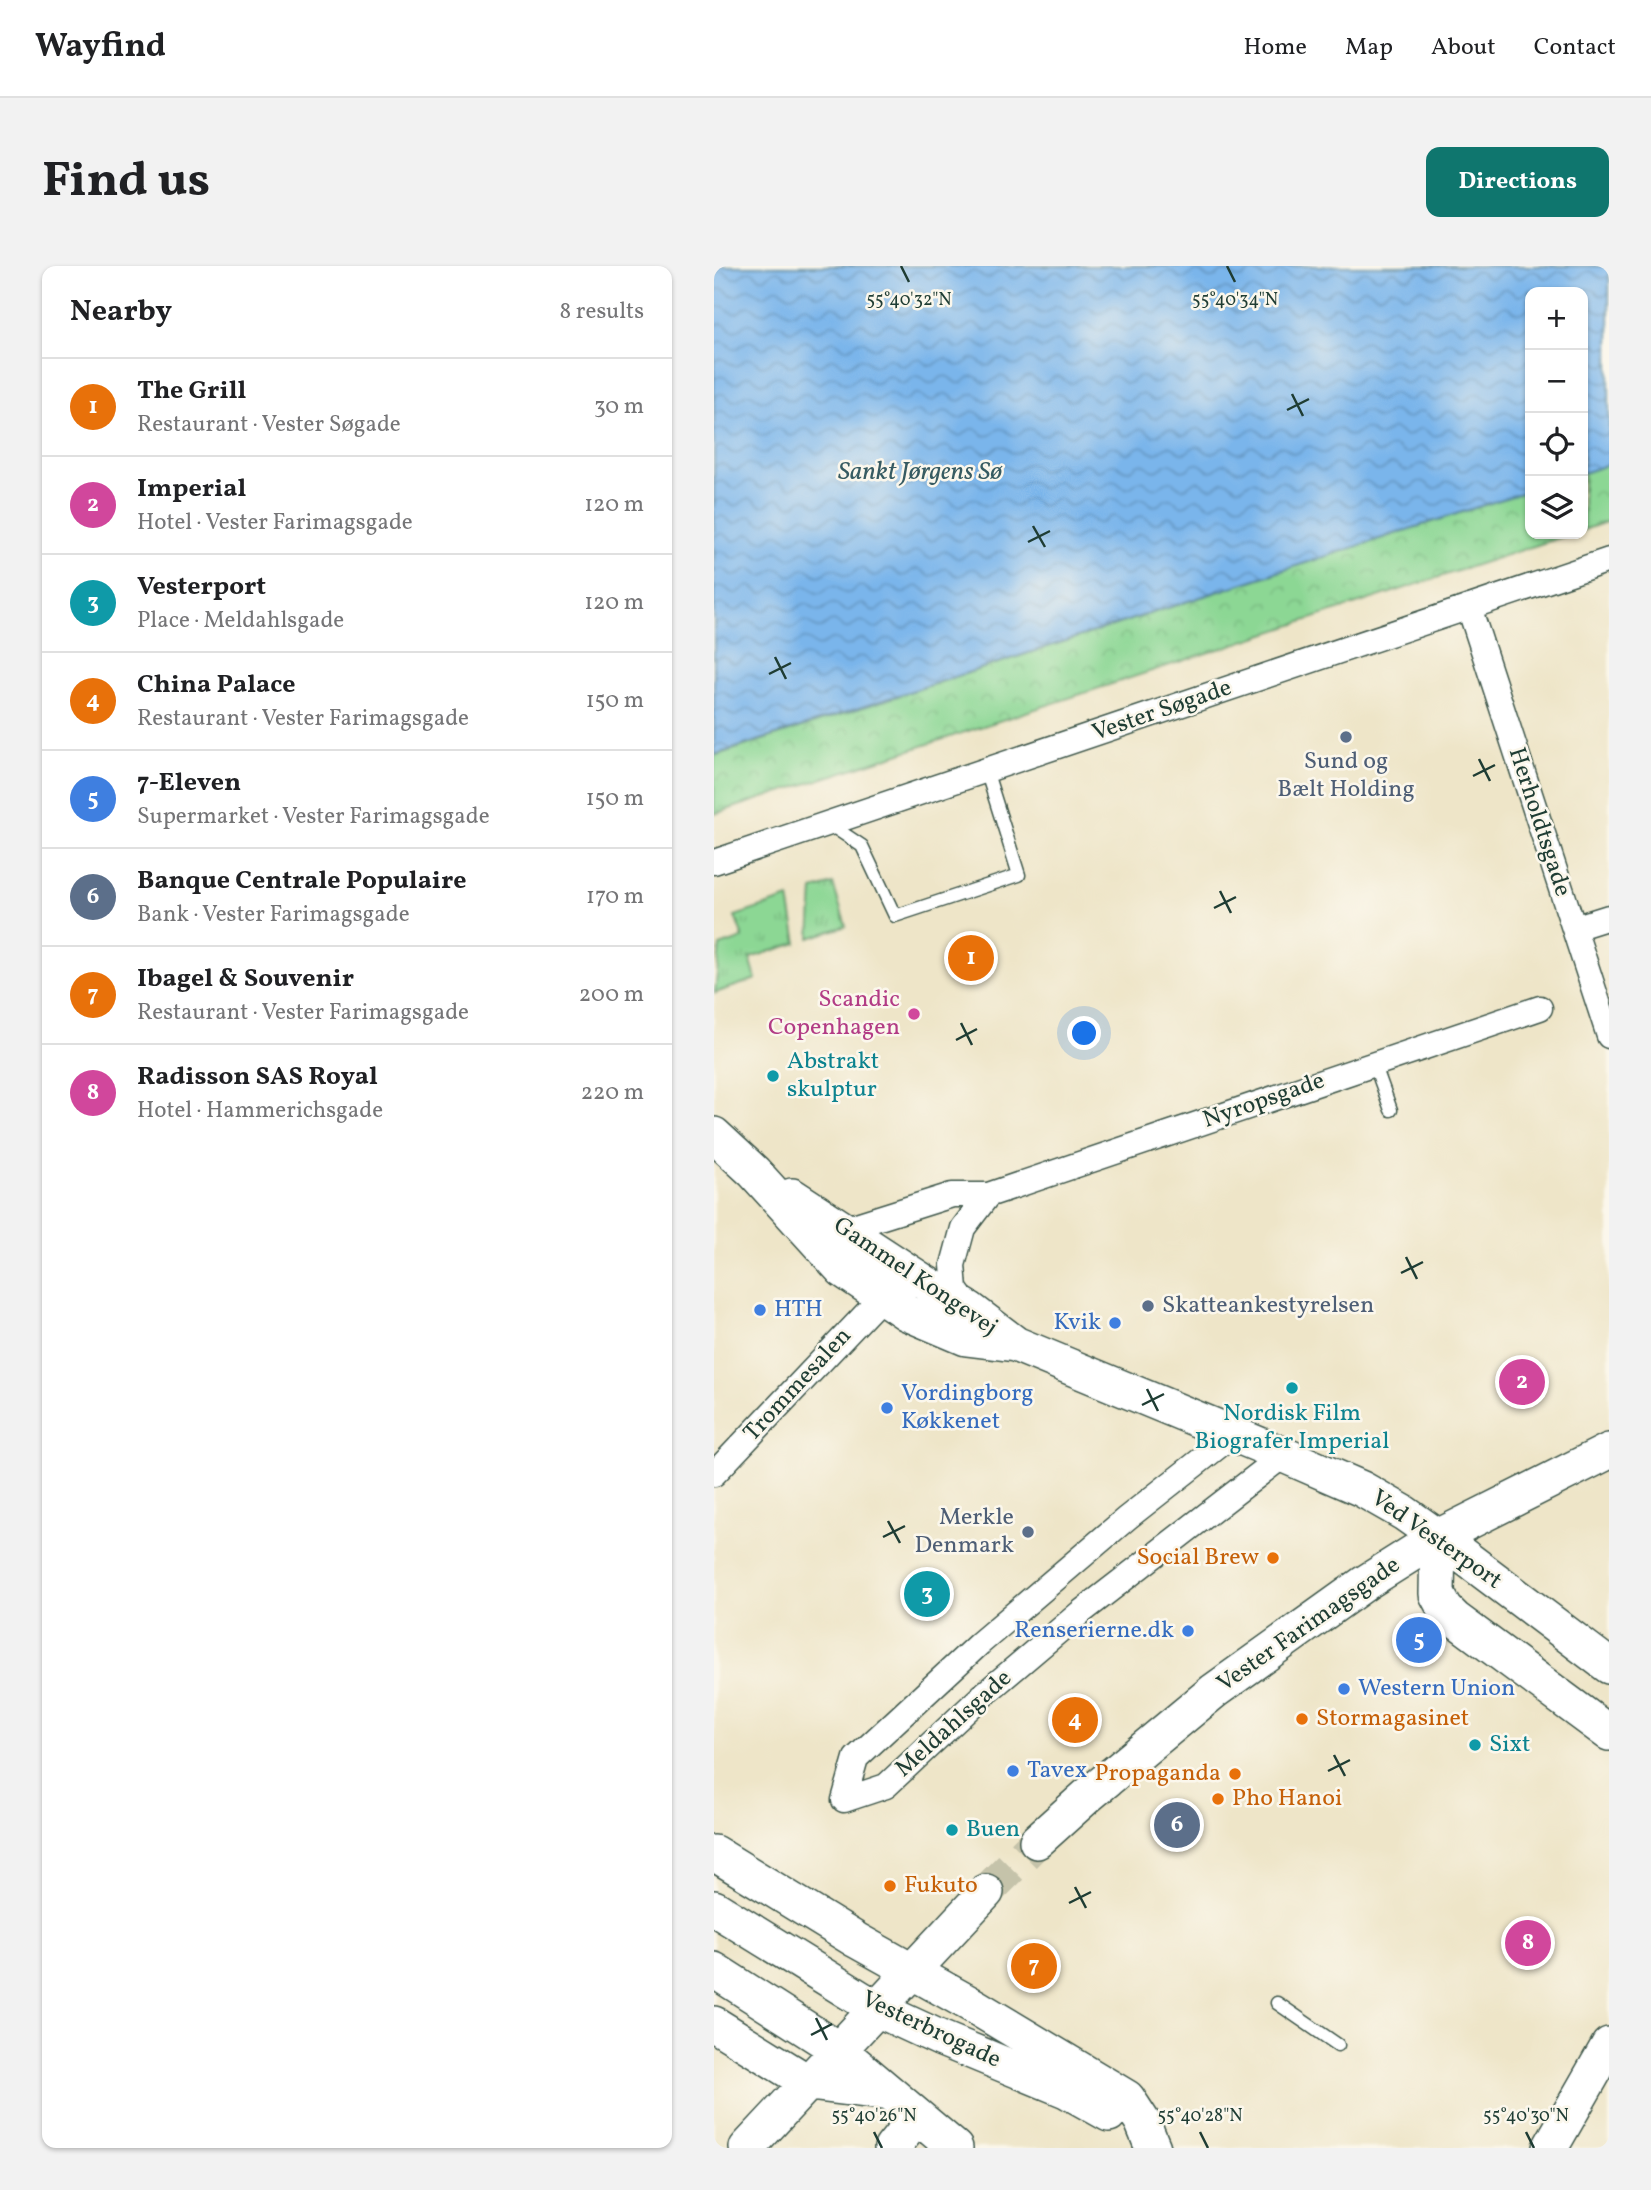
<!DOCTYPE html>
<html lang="en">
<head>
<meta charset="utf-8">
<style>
	:root { --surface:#fff; --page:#f2f2f2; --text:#202124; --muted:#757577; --line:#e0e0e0; --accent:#0f766e }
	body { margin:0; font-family:Vollkorn,serif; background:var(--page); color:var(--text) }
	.controls { position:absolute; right:21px; top:21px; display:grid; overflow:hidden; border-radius:14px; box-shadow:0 2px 5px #0004 }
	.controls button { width:63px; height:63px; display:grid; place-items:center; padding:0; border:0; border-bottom:2px solid var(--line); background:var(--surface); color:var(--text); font:35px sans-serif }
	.you { position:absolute; left:371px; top:768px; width:24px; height:24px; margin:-18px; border:5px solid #fff; border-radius:50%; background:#1a73e8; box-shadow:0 0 0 10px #1a73e833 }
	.badge { display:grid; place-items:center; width:46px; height:46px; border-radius:50%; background:var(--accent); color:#fff; font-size:23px; font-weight:700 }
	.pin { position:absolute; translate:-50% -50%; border:4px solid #fff; box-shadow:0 2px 7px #0006 }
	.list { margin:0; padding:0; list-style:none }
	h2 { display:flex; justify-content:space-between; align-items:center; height:91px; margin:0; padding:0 28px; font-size:30px }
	h2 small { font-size:23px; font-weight:400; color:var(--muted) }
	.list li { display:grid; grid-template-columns:46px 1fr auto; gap:21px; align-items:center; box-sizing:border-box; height:98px; padding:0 28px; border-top:2px solid var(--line) }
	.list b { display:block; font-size:26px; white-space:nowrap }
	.list p { margin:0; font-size:23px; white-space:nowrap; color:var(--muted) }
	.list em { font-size:23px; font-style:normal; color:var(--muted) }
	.icon { flex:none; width:38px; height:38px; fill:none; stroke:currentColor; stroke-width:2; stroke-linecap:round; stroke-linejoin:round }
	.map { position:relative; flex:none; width:895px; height:1882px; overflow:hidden; border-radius:14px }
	header { display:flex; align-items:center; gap:42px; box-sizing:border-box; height:98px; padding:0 35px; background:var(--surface); border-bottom:2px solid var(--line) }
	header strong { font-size:33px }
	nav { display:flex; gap:38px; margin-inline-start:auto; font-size:24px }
	.intro { display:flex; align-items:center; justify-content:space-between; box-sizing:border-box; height:168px; padding:0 42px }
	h1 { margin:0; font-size:49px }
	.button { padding:18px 32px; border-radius:14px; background:var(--accent); color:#fff; font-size:24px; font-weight:700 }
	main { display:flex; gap:42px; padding:0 42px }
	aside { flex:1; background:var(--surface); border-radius:14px; box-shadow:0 2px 5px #0004 }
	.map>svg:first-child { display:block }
</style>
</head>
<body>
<header>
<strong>Wayfind</strong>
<nav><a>Home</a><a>Map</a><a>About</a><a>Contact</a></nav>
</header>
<div class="intro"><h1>Find us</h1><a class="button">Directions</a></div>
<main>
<aside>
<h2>Nearby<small>8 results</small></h2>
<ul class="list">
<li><span class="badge" style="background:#e8710a">1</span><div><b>The Grill</b><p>Restaurant · Vester Søgade</p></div><em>30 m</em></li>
<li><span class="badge" style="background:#d1479c">2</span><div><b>Imperial</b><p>Hotel · Vester Farimagsgade</p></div><em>120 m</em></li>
<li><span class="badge" style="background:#0f9aa8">3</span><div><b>Vesterport</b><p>Place · Meldahlsgade</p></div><em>120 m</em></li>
<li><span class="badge" style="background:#e8710a">4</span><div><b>China Palace</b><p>Restaurant · Vester Farimagsgade</p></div><em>150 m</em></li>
<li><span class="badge" style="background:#3f7fe0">5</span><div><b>7-Eleven</b><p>Supermarket · Vester Farimagsgade</p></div><em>150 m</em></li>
<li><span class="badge" style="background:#5c6f8a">6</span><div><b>Banque Centrale Populaire</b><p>Bank · Vester Farimagsgade</p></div><em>170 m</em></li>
<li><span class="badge" style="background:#e8710a">7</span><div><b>Ibagel &amp; Souvenir</b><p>Restaurant · Vester Farimagsgade</p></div><em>200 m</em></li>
<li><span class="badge" style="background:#d1479c">8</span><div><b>Radisson SAS Royal</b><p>Hotel · Hammerichsgade</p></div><em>220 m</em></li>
</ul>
</aside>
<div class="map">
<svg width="895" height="1882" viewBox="0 0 895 1882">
	<defs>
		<pattern id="grass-tufts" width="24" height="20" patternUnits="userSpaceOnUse" patternTransform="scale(1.75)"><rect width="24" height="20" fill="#8cd794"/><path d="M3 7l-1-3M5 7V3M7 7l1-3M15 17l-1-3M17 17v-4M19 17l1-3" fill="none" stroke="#78b980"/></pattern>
		<pattern id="park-crowns" width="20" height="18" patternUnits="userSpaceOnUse" patternTransform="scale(1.75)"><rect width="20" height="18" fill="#8cd794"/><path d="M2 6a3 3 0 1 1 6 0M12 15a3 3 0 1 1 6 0" fill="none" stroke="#78b980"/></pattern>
		<pattern id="water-waves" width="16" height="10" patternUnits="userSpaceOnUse" patternTransform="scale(1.75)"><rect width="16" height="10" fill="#7ab5eb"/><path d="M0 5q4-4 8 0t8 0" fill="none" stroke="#6394bf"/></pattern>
	</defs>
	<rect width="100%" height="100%" fill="#fbf7ec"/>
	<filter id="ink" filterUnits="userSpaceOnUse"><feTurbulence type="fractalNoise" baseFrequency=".0143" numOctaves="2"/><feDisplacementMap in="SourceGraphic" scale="14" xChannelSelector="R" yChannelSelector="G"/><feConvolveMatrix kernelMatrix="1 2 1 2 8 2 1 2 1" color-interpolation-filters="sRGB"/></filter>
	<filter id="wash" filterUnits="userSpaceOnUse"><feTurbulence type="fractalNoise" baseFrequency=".00686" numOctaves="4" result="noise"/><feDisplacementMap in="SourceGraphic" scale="28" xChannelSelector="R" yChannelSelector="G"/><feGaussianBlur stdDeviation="1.57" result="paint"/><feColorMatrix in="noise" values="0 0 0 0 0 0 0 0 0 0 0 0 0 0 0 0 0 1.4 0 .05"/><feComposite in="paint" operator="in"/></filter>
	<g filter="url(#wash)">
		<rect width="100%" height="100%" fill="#eee5c8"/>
		<path fill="url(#grass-tufts)" stroke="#568a64" stroke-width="2" d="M 119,618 L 132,660 L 96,672 L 99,624 Z
			M 75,632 L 83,677 L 36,692 L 42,713 L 1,727 L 6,680 L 29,672 L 21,650 Z"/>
		<path fill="url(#park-crowns)" stroke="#568a64" stroke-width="2" d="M 895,198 L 895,255 L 869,264 L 869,207 Z
			M 816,224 L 816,268 L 857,268 L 0,548 L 0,490 Z"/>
		<path fill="url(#water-waves)" stroke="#4c7990" stroke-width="2" d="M 0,0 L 895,0 L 895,198 L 869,207 L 869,26 L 816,26 L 816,224 L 0,489 Z"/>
	</g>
	<g filter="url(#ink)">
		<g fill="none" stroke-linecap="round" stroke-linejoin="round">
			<path stroke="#c5c3aa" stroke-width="35" stroke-dasharray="35 18" stroke-linecap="butt" d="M 272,1626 L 323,1575"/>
			<g stroke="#3e564a" stroke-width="15">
				<path id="lane" d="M 115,558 L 148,580 L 181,650 L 305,609 L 272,504
					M 660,797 L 677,844
					M 563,1737 L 624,1779"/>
			</g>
			<g stroke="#3e564a" stroke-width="27">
				<path id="street" d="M 755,341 L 895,770
					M 0,596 L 895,294
					M 860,662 L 895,651
					M 130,963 L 238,929 L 274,929 L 826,742
					M 255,1043 L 241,1023 L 239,999 L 249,962 L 274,929
					M 0,1208 L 168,1031
					M 130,1534 L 172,1520 L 268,1430 L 366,1347 L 570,1189
					M 130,1534 L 142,1492 L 266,1377 L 413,1252 L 520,1168"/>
			</g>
			<g stroke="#3e564a" stroke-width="38">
				<path id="secondary" d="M 0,869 L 40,906 L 129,1004 L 193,1047 L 252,1072 L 301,1078 L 570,1189 L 648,1223 L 690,1247 L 724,1271 L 895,1400
					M 78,930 L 208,1015 L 255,1043 L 300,1077
					M 724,1271 L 723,1328 L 731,1343 L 741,1353 L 895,1467
					M 323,1575 L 372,1531 L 500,1425 L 651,1317 L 724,1271 L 895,1185
					M 0,1587 L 142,1674 L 260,1740 L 413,1832 L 428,1855 L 439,1882
					M 0,1642 L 163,1743 L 228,1773 L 352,1824 L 395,1848
					M 0,1704 L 125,1784 L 241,1882
					M 0,1758 L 95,1817 L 176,1827
					M 33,1882 L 272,1626
					M 178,1882 L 203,1851
					M 836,1882 L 895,1779"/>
			</g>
			<use href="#lane" stroke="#fff" stroke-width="12"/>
			<use href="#street" stroke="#fff" stroke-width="24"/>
			<use href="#secondary" stroke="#fff" stroke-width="35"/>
		</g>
	</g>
	<path fill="none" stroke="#1f3d34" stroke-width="2.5" d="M 187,0 L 195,16M 513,0 L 521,16M 578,128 L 589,150M 573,144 L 595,133M 319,260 L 331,281M 314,276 L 336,265M 61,391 L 72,413M 55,408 L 77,397M 765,493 L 776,515M 759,510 L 781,499M 506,625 L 517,647M 500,642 L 522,631M 247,757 L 258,779M 242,774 L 263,763M 692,991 L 703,1013M 687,1007 L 709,996M 433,1123 L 444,1145M 428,1139 L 450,1128M 174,1255 L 186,1277M 169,1271 L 191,1260M 620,1489 L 631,1510M 614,1505 L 636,1494M 361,1621 L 372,1642M 355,1637 L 377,1626M 102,1752 L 113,1774M 97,1769 L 118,1758M 160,1866 L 168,1882M 486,1866 L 494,1882M 812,1866 L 820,1882"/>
	<g fill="#5c6f8a" stroke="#fbf7ec" stroke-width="2.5">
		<circle cx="632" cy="471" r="7"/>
		<circle cx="434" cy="1040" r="7"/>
		<circle cx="314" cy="1266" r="7"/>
	</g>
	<circle fill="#d1479c" stroke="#fbf7ec" stroke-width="2.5" cx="200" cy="748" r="7"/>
	<g fill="#0f9aa8" stroke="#fbf7ec" stroke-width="2.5">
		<circle cx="59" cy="810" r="7"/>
		<circle cx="578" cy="1122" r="7"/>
		<circle cx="761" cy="1479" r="7"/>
		<circle cx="238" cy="1564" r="7"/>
	</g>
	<g fill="#3f7fe0" stroke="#fbf7ec" stroke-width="2.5">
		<circle cx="46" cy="1044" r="7"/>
		<circle cx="401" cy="1057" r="7"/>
		<circle cx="173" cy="1142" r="7"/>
		<circle cx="474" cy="1365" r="7"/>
		<circle cx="630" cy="1423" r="7"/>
		<circle cx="299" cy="1505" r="7"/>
	</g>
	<g fill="#e8710a" stroke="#fbf7ec" stroke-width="2.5">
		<circle cx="559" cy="1292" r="7"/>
		<circle cx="588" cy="1453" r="7"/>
		<circle cx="521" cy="1508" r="7"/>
		<circle cx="504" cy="1533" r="7"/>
		<circle cx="176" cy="1620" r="7"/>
	</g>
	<g text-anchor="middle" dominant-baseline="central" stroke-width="5" stroke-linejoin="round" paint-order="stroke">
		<g font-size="24" fill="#1f3d34" stroke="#fbf7ec">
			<text transform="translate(448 445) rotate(-19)">Vester Søgade</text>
			<text transform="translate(825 556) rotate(72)">Herholdtsgade</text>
			<text transform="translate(550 835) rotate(-19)">Nyropsgade</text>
			<text transform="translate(201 1011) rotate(34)">Gammel Kongevej</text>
			<text transform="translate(84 1119) rotate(-47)">Trommesalen</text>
			<text transform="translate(722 1274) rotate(35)">Ved Vesterport</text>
			<text transform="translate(595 1359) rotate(-35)">Vester Farimagsgade</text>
			<text transform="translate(240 1458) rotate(-42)">Meldahlsgade</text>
			<text transform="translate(217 1764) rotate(25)">Vesterbrogade</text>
		</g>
		<g font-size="24" fill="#4e5e75" stroke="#fbf7ec">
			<text x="632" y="496">Sund og<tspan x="632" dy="28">Bælt Holding</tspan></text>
			<text x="448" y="1040" text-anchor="start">Skatteankestyrelsen</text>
			<text x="300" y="1252" text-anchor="end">Merkle<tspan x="300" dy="28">Denmark</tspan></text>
		</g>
		<g font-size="24" fill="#b23c85" stroke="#fbf7ec" text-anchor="end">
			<text x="186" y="734">Scandic<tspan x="186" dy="28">Copenhagen</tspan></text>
		</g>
		<g font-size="24" fill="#0d838f" stroke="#fbf7ec" text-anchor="start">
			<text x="73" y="796">Abstrakt<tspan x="73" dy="28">skulptur</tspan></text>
			<text x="578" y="1148" text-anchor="middle">Nordisk Film<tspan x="578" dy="28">Biografer Imperial</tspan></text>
			<text x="775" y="1479">Sixt</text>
			<text x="252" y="1564">Buen</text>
		</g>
		<g font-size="24" fill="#366cbe" stroke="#fbf7ec" text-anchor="start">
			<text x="60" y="1044">HTH</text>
			<text x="387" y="1057" text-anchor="end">Kvik</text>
			<text x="187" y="1128">Vordingborg<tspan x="187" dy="28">Køkkenet</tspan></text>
			<text x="460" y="1365" text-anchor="end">Renserierne.dk</text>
			<text x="644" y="1423">Western Union</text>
			<text x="313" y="1505">Tavex</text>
		</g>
		<g font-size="24" fill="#c56008" stroke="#fbf7ec" text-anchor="start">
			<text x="545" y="1292" text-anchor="end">Social Brew</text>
			<text x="602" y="1453">Stormagasinet</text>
			<text x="507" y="1508" text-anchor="end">Propaganda</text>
			<text x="518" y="1533">Pho Hanoi</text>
			<text x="190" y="1620">Fukuto</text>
		</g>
		<g font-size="26" font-style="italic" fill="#365b62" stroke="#fbf7ec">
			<text x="206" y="206">Sankt Jørgens Sø</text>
		</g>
	</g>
	<g font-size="18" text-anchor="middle" fill="#1f3d34" stroke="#fbf7ec" stroke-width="5" stroke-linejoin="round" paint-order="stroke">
		<text x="195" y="39">55°40'32"N</text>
		<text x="521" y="39">55°40'34"N</text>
		<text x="160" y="1855">55°40'26"N</text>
		<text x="486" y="1855">55°40'28"N</text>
		<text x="812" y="1855">55°40'30"N</text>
	</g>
</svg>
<div class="controls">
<button>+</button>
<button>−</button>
<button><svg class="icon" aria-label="locate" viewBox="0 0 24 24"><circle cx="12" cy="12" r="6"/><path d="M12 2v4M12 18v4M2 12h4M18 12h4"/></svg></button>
<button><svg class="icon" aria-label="layers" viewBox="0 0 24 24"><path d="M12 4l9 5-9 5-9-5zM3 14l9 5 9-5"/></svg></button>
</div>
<div class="you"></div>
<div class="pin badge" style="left:257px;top:692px;background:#e8710a">1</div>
<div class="pin badge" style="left:808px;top:1116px;background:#d1479c">2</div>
<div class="pin badge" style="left:213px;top:1328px;background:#0f9aa8">3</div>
<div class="pin badge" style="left:361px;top:1454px;background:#e8710a">4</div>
<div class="pin badge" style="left:705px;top:1374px;background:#3f7fe0">5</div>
<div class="pin badge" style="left:463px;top:1559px;background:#5c6f8a">6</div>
<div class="pin badge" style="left:320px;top:1700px;background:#e8710a">7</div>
<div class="pin badge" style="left:814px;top:1677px;background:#d1479c">8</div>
</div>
</main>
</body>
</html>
